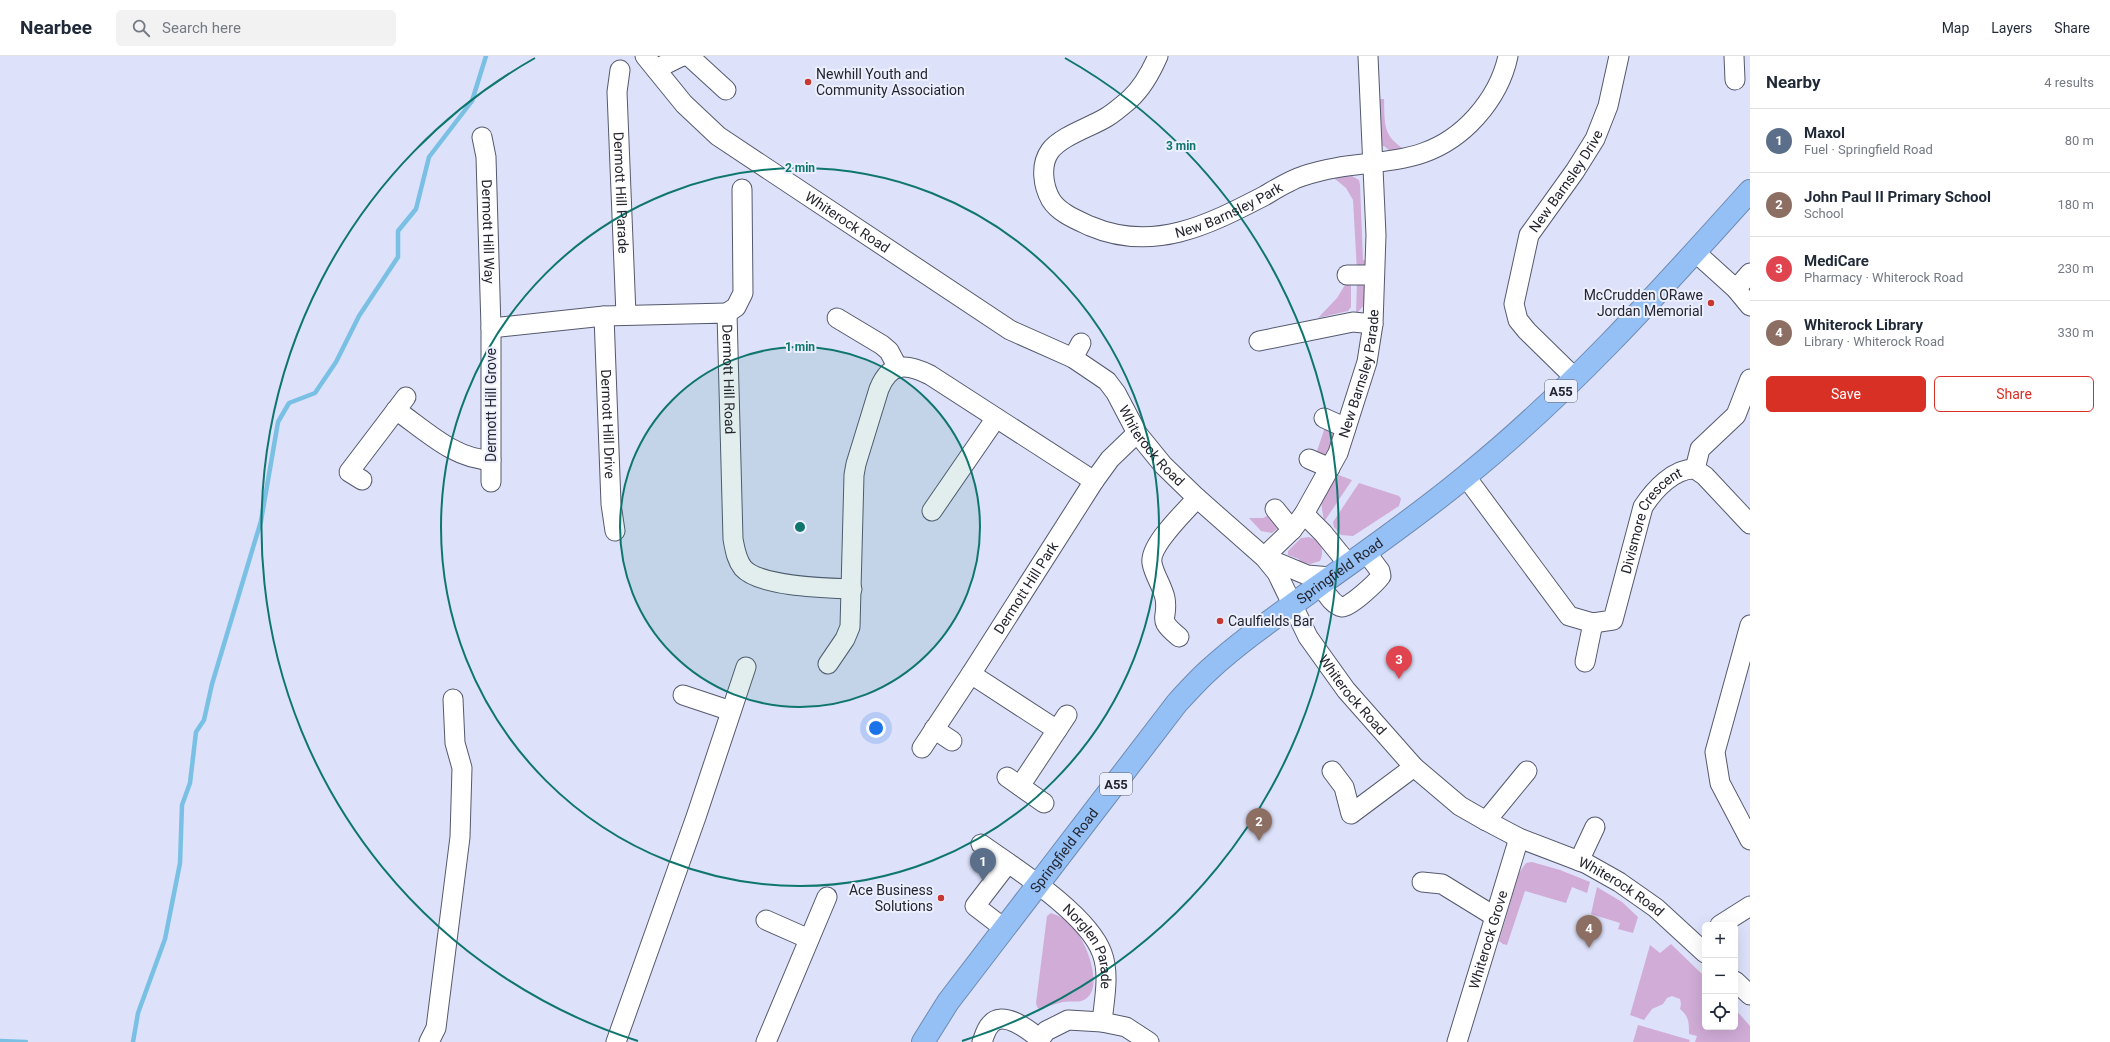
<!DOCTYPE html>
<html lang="en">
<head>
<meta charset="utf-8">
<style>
	:root { --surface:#fff; --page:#f2f2f3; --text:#1f2937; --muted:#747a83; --line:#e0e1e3; --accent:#d93025 }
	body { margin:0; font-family:Roboto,sans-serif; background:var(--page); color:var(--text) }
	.controls { position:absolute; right:12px; bottom:12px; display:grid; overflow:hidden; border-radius:6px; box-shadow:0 4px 16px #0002 }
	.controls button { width:36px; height:36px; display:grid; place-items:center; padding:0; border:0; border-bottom:1px solid var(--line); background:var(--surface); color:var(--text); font:20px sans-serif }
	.you { position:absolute; left:876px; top:672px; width:14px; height:14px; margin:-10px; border:3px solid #fff; border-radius:50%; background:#1a73e8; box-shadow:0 0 0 6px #1a73e833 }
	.badge { display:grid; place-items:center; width:26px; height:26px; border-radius:50%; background:var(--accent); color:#fff; font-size:13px; font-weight:700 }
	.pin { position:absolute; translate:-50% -33px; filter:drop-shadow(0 1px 2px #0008) }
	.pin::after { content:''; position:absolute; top:21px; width:14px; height:12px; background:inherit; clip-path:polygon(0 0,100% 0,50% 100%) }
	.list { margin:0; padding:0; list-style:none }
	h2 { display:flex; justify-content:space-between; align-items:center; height:52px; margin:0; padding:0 16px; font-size:17px }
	h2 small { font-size:13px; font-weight:400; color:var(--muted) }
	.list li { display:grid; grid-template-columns:26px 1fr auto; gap:12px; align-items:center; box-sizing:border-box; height:64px; padding:0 16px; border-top:1px solid var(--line) }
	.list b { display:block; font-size:15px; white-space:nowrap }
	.list p { margin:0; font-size:13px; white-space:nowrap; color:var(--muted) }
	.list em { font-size:13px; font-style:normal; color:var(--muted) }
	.actions { display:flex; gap:8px; padding:12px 16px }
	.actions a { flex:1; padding:9px 0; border:1px solid var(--accent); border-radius:6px; text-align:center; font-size:14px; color:var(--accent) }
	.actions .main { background:var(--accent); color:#fff }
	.icon { flex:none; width:22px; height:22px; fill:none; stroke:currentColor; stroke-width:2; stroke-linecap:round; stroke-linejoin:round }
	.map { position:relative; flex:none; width:1750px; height:986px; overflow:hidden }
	header { display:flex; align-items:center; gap:24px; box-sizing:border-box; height:56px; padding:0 20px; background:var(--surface); border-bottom:1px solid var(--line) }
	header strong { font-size:19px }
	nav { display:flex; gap:22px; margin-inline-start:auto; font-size:14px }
	.search { width:280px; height:36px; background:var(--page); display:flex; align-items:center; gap:10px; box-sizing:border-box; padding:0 14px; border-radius:6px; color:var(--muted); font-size:15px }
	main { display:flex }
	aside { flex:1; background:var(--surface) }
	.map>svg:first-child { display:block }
</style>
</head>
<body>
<header>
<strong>Nearbee</strong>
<div class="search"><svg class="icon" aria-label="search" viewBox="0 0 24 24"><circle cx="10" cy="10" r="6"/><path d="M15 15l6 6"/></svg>Search here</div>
<nav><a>Map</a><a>Layers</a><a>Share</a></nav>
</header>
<main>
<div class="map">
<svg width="1750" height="986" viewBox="0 0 1750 986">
	<rect width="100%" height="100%" fill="#dde2fa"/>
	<path fill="#d0acd7" d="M 1377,43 L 1384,43 C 1385,67 1382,79 1404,93 L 1390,95 L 1384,90 L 1380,91 Z
		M 1352,120 L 1359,124 L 1360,129 L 1363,204 L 1368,205 L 1368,215 L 1357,215 L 1353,144 L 1346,132 L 1335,123 L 1335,121 Z
		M 1357,223 L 1368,223 L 1366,247 L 1356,258 Z
		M 1348,224 L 1351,226 L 1351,251 L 1348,255 L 1318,262 L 1337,242 Z
		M 1326,368 L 1338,373 L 1327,402 L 1316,398 Z
		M 1333,417 L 1352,424 L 1324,466 L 1321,446 Z
		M 1359,427 L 1399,440 L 1401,443 L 1399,450 L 1353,480 L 1341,479 L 1334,471 L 1333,466 Z
		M 1271,458 L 1281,470 L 1272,477 L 1261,475 L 1249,462 L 1263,462 Z
		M 1309,481 C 1321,485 1325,494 1320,505 L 1310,508 L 1299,506 L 1299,503 L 1288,499 L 1288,495 L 1301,482 Z
		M 1532,806 L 1560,814 L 1590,826 L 1587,837 L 1572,831 L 1566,847 L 1525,835 L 1507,889 L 1503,888 L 1499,885 L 1519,817 L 1526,807 Z
		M 1597,831 L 1622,846 L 1638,861 L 1633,877 L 1618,873 L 1620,867 L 1591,858 Z
		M 1051,857 C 1057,859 1067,864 1072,869 C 1084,882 1104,927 1087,942 C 1080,948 1071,944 1063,946 C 1056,948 1047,950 1040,954 L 1037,951 L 1036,947 L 1047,860 Z
		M 1671,888 L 1705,921 L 1705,971 L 1735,971 L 1735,953 L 1750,970 L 1750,986 L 1695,986 L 1697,980 L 1689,978 C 1689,967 1689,960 1680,953 L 1681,948 L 1680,943 L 1672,940 L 1667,942 L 1663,948 L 1652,953 L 1644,964 L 1630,959 L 1650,889 L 1660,897 Z
		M 1638,969 L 1690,984 L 1689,986 L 1633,986 Z"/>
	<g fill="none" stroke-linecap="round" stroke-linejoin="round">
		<path stroke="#7ac0e4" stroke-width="4.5" d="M 0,985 L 26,986
			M 133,986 L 138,957 L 165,883 L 180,807 L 182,749 L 190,727 L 196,676 L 204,664 L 212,628 L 261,465 L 278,366 L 289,347 L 315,337 L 336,306 L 359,260 L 398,201 L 398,175 L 416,153 L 429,101 L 472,45 L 486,0"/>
		<g stroke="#55596d" stroke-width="21">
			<g id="minor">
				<path id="s1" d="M 645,0 L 684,48 L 718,80 L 1010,274 L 1073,302 L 1107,325 L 1116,337 L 1137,377 L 1163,409 L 1197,442 L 1264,501 L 1277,517 L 1308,581 L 1346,634 L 1414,711 L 1460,750 L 1481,762 L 1519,782 L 1587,808 L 1619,826 L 1656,852 L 1705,897"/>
				<path d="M 685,0 L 690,1 L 726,34"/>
				<path id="s2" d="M 1158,0 C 1151,16 1143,31 1130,43 C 1123,49 1115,56 1107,61 C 1091,71 1061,80 1050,95 C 1040,109 1043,130 1051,144 C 1059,157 1077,164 1090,170 C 1153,197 1208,169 1264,140 C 1276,133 1290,124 1303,120 C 1367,98 1424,119 1476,61 C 1492,43 1503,24 1508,0"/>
				<path d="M 1734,0 L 1735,24"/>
				<path d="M 656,13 L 682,0"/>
				<path id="s3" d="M 620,14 L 617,36 L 626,259"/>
				<path id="s4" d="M 482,81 L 486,101 L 491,272 L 491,426"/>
				<path d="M 1695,196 L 1736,233 L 1750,250"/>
				<path d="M 1347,219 L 1374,219"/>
				<path d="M 1736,233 L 1750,217"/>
				<path d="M 727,257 L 736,251 L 743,237 L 742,133"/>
				<path id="s5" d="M 604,260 L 611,448 L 615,475"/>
				<path d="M 837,262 L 882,289 L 889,295 L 898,312"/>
				<path id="s6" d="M 491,272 L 604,260 L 727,257 L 733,483 C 735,493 736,503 743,512 C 760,531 827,532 852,533"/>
				<path d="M 1259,285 L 1353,266 L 1373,268"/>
				<path d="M 1073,302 L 1081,287"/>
				<path id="s7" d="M 1575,322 L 1527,275 L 1518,264 L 1514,248 L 1529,179 L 1575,115 L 1595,83 L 1608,50 L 1619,0"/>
				<path d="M 396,354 C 425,374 455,404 491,404"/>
				<path d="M 1324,362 L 1346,372"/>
				<path d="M 1309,403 L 1330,412"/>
				<path d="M 1695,413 L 1700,393 L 1736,359 L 1750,323"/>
				<path id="s8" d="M 1466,421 L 1569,560 L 1593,567 L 1613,564 L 1643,451 C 1654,434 1674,412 1695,413 L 1705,420 L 1750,468"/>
				<path d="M 362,424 L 349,416 L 406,341"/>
				<path d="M 1275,453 L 1292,474"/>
				<path d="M 932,455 L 996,362"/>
				<path d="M 1304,458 L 1323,477 L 1349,509"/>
				<path id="s9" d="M 1331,521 L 1307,519 L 1264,501 L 1292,474 L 1304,458 L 1338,397 L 1367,306 L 1373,268 L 1376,179 L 1368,0"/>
				<path d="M 1320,529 C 1326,536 1332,549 1342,551 C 1349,552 1376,527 1381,520 L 1380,515 L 1366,496"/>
				<path d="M 1750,569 L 1715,696 L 1720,727 L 1750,784"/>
				<path d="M 1179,581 C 1155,561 1169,565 1165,542 C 1162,529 1154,519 1152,507 C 1149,489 1185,456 1197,442"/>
				<path d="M 1585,606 L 1593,567"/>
				<path d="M 828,608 L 845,583 L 850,571 L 854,419 L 856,408 L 879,333 C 890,306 906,307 930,319 L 1094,425"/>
				<path d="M 971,618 L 1057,674"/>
				<path d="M 683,639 L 731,655"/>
				<path d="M 934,673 L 952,685"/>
				<path id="s10" d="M 922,692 L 971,618 L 1094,425 L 1110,403 L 1137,377"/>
				<path d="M 1332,715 L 1344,731 L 1351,758 L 1414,711"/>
				<path d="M 1007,721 L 1044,747"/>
				<path d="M 1020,730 L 1067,659"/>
				<path d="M 1486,765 L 1527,715"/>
				<path id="s11" d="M 981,788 C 1015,812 1088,858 1102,897 C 1110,918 1104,945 1102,966"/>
				<path d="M 1579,805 L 1595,771"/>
				<path d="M 1422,826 L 1442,828 L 1494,860"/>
				<path d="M 766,864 L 809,883"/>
				<path d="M 1720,869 L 1750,850"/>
				<path d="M 1005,873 L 975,850 L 1008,807"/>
				<path d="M 1735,925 L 1750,939"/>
				<path d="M 429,986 L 436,972 L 460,781 L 462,712 L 455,687 L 453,643"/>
				<path d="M 616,986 L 696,761 L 746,611"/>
				<path d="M 766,986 L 827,841"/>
				<path d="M 982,986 C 984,981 986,973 990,969 C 1002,952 1030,975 1040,983"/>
				<path d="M 1038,986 L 1046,975 L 1068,964 L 1102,966 L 1126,971 L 1149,986"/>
				<path id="s12" d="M 1457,986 L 1519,782"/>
			</g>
		</g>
		<g stroke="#6d8ab0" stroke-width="24">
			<g id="highway">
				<path id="s13" d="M 923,986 L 948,946 L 1177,647 C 1187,636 1198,624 1209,614 C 1243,583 1280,558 1317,531 C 1367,495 1418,460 1466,420 C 1570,336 1661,234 1750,135"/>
			</g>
		</g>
		<use href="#minor" stroke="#fff" stroke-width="19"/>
		<use href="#highway" stroke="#95c0f6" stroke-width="22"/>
	</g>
	<circle cx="800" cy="471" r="180" fill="#0f766e" fill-opacity=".12"/>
	<g fill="none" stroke="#0f766e" stroke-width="2">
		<circle cx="800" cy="471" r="180"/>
		<circle cx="800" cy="471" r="359"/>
		<path d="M638 985A539 539 0 0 1 535 2M1065 2A539 539 0 0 1 962 985"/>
	</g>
	<g fill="#c63830" stroke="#eceffe" stroke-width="1.5">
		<circle cx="808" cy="26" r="4"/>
		<circle cx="1711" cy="247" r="4"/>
		<circle cx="1220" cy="565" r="4"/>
		<circle cx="941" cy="842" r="4"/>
	</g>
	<g text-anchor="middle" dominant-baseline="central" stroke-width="4" stroke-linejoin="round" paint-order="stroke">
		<g fill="#eceffe" stroke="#60626c" stroke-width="1">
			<rect x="1545" y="324" width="32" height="22" rx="3"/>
			<rect x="1100" y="717" width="32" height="22" rx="3"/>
		</g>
		<g font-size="13" font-weight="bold" fill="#24252e">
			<text x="1561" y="335">A55</text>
			<text x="1116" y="728">A55</text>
		</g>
		<g font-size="14" fill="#24252e" stroke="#eceffe" text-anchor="start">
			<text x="816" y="18">Newhill Youth and<tspan x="816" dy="16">Community Association</tspan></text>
			<text x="1703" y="239" text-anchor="end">McCrudden ORawe<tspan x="1703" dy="16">Jordan Memorial</tspan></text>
			<text x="1228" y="565">Caulfields Bar</text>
			<text x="933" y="834" text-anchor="end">Ace Business<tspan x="933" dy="16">Solutions</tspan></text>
		</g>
		<g font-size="14" fill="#24252e" stroke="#eceffe">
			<text stroke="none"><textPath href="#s7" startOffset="234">New Barnsley Drive</textPath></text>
			<text stroke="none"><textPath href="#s3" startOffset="123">Dermott Hill Parade</textPath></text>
			<text stroke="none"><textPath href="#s2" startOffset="392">New Barnsley Park</textPath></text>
			<text stroke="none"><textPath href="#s1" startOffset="264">Whiterock Road</textPath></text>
			<text stroke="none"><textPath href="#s4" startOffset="95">Dermott Hill Way</textPath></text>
			<text stroke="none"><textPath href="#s9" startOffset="282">New Barnsley Parade</textPath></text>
			<text stroke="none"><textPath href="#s6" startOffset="303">Dermott Hill Road</textPath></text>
			<text transform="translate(491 349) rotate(-90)">Dermott Hill Grove</text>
			<text stroke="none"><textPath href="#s5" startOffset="108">Dermott Hill Drive</textPath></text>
			<text stroke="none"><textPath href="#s1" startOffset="648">Whiterock Road</textPath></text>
			<text stroke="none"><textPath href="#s8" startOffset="327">Divismore Crescent</textPath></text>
			<text stroke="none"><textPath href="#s13" startOffset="634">Springfield Road</textPath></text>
			<text stroke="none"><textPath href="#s10" startOffset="191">Dermott Hill Park</textPath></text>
			<text stroke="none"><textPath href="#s1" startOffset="972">Whiterock Road</textPath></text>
			<text stroke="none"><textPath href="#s13" startOffset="238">Springfield Road</textPath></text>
			<text stroke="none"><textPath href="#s1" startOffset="1308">Whiterock Road</textPath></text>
			<text stroke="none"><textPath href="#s12" startOffset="107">Whiterock Grove</textPath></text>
			<text stroke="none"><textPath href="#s11" startOffset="153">Norglen Parade</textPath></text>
		</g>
	</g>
	<circle cx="800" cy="471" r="6" fill="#0f766e" stroke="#eceffe" stroke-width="2"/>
	<g font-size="12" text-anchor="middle" font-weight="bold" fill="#0f766e" stroke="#eceffe" stroke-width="4" stroke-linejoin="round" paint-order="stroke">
		<text x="1181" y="94">3 min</text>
		<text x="800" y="116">2 min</text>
		<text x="800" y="295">1 min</text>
	</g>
</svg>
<div class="controls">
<button>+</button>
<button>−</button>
<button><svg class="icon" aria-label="locate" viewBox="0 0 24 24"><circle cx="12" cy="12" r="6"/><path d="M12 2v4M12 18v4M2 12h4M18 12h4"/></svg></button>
</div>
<div class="you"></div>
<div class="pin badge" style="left:983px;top:825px;background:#5c6f8a">1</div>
<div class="pin badge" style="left:1259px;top:785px;background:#8d6e63">2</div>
<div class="pin badge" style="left:1399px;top:623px;background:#e0444e">3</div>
<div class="pin badge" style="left:1589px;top:892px;background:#8d6e63">4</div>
</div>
<aside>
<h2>Nearby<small>4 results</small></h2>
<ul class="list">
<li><span class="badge" style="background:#5c6f8a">1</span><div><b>Maxol</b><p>Fuel · Springfield Road</p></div><em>80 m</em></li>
<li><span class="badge" style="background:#8d6e63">2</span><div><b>John Paul II Primary School</b><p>School</p></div><em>180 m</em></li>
<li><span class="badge" style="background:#e0444e">3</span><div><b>MediCare</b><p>Pharmacy · Whiterock Road</p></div><em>230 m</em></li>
<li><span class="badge" style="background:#8d6e63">4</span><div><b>Whiterock Library</b><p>Library · Whiterock Road</p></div><em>330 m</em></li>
</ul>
<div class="actions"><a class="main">Save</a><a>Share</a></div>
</aside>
</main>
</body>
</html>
